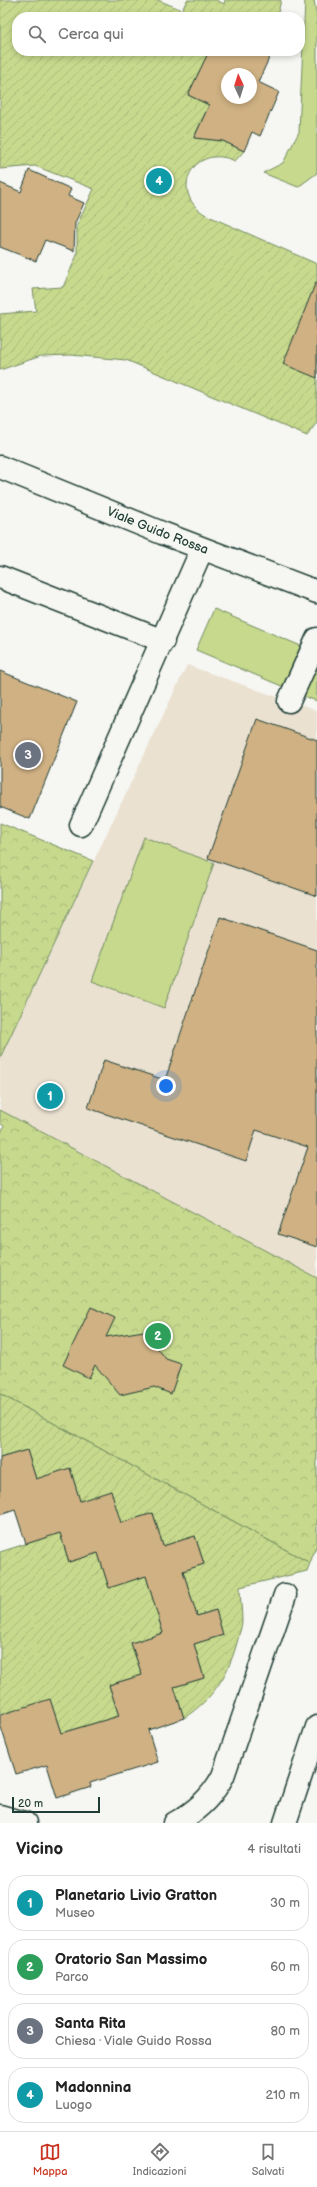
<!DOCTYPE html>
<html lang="it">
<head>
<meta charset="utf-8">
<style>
	:root { --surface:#fff; --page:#f2f2f2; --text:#222; --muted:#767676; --line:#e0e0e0; --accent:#c8321e }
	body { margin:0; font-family:"Balsamiq Sans",sans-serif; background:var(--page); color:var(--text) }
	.compass { position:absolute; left:221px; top:68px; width:36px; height:36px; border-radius:50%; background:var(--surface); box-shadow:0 2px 6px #0003; rotate:356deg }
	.scale { position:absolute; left:12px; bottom:10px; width:88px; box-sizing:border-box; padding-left:4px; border:2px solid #1f3d34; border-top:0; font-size:11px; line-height:14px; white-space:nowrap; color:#1f3d34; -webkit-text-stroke:3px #f6f6f2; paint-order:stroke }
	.you { position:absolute; left:166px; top:1086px; width:14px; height:14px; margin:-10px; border:3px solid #fff; border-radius:50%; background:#1a73e8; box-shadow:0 0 0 6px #1a73e833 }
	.badge { display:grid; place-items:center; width:26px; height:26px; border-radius:50%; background:var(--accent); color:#fff; font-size:13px; font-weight:700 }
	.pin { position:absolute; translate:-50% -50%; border:2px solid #fff; box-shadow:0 1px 4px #0006 }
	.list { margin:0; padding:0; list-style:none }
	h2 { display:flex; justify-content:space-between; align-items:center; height:52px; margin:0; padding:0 16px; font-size:17px }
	h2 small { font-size:13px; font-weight:400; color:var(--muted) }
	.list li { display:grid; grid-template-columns:26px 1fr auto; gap:12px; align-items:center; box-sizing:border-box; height:56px; margin:0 8px 8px; padding:0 8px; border:1px solid var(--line); border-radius:16px }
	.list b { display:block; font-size:15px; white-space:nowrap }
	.list p { margin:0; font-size:13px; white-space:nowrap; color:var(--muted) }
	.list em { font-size:13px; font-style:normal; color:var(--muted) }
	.icon { flex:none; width:22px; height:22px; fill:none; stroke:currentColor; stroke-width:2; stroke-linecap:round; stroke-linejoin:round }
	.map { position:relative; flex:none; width:317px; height:1823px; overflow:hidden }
	.search { position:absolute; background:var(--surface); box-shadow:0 2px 6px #0003; left:12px; right:12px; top:12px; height:44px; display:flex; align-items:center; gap:10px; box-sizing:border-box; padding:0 14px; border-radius:16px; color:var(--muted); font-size:15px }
	.sheet { height:308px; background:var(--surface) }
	nav { display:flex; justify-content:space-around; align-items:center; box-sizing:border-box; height:56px; border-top:1px solid var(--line); background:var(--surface); font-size:11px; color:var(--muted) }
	nav a { display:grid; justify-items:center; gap:2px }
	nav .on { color:var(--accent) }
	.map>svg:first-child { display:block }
</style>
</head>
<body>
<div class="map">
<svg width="317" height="1823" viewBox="0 0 317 1823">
	<defs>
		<pattern id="forest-crowns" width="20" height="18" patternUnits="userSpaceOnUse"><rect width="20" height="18" fill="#c6d98d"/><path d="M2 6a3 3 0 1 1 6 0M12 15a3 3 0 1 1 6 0" fill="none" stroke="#aabb7a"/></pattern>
		<pattern id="garden-furrows" width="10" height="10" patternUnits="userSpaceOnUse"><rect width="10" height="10" fill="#c6d98d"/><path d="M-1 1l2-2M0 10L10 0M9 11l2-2" fill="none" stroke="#aabb7a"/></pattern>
	</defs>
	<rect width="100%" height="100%" fill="#f6f6f2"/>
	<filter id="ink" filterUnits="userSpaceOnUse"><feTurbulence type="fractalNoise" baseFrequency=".025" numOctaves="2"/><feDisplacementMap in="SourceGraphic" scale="8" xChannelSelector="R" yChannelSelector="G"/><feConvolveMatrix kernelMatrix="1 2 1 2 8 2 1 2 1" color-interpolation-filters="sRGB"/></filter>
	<g filter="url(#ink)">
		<path fill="#eae1d1" d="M 187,665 L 317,711 L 317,1278 L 0,1110 L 0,1058 Z"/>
		<path fill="#c6d98d" stroke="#728b60" d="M 305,0 L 314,0 L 317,18 L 317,173 L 298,187 L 263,173 L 283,163 L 299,132 Z
			M 214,609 L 301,646 L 284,687 L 196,650 Z
			M 317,664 L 317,701 L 303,696 Z
			M 144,837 L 214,863 L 164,1008 L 92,981 Z"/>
		<path fill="url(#forest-crowns)" stroke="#728b60" d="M 0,823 L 93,861 L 0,1058 Z
			M 0,1110 L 317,1278 L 317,1544 L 310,1563 L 0,1394 L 0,1135 L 4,1126 L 0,1123 Z"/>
		<path fill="url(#garden-furrows)" stroke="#728b60" d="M 0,0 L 158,0 L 182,10 L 187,0 L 216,0 L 224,4 L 225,0 L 281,0 L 277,17 L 17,17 L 17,51 L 219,51 L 216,58 L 208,54 L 188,95 L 209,105 L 194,137 L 223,141 L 244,151 L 235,161 C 194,142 167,192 206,215 L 317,264 L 317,422 L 307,436 L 126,360 L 71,355 L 41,356 L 0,370 L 0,314 L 36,311 L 33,289 L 63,287 L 77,255 L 77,225 L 94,189 L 35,166 L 0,169 Z
			M 0,1394 L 310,1563 L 307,1571 L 240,1587 C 240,1598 242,1610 242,1621 C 242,1627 239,1633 238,1639 C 229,1674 214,1698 184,1718 L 174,1687 L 204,1678 L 194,1644 L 223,1635 L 216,1610 L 197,1616 L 183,1571 L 204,1564 L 195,1536 L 163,1546 L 153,1513 L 121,1523 L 80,1501 L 70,1469 L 36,1479 L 27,1450 L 0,1458 Z
			M 60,1533 L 69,1562 L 98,1553 L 109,1587 L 146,1576 L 163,1633 L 131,1643 L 142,1675 L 109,1685 L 119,1716 L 61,1733 L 50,1700 L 0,1715 L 0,1552 Z"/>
		<path fill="#cfb183" stroke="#1f3d34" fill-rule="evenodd" d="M 209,51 L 271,54 L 258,82 L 279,92 L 260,136 L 252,132 L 244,151 L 223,141 L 194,138 L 209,105 L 188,95 ZM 227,74 L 251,74 L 251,98 L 227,98 Z
			M 29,170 L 71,189 L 68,196 L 84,203 L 75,223 L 74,251 L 45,240 L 36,261 L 0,247 L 0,183 L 21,192 Z
			M 316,282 L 317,282 L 317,378 L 283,364 Z
			M 0,671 L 77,702 L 30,819 L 0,807 Z
			M 257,719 L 317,740 L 317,896 L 208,858 Z
			M 220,917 L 317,950 L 317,1247 L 278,1234 L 308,1147 L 256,1130 L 246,1161 L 88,1108 L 104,1060 L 165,1080 Z
			M 91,1307 L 115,1318 L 106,1337 L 144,1331 L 166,1359 L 181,1364 L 171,1394 L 154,1387 L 120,1395 L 95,1365 L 89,1378 L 63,1365 Z
			M 27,1450 L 36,1479 L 70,1468 L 80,1501 L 111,1491 L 121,1523 L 153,1513 L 163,1546 L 195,1536 L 204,1564 L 183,1571 L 197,1616 L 216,1610 L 223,1635 L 194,1644 L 204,1678 L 174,1687 L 184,1718 L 148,1730 L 158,1762 L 90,1783 L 91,1787 L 57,1798 L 47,1765 L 16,1774 L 0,1724 L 0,1715 L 50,1699 L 61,1733 L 119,1716 L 109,1685 L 142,1675 L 131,1643 L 163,1633 L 146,1576 L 109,1588 L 98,1553 L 69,1562 L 60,1533 L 26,1544 L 15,1510 L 0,1515 L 0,1458 Z"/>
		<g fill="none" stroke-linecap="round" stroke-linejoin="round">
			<g stroke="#1f3d34" stroke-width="25">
				<g id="minor">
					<path id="s1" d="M 0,467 L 162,533 L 317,592"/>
					<path d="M 0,577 L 163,641"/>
					<path d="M 289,701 L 317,639"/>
					<path d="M 81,825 L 202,549"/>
					<path d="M 0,1816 L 25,1823"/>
					<path d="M 175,1823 C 196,1812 212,1797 223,1776 L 285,1595"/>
				</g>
			</g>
			<g stroke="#1f3d34" stroke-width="25">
				<path id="major" d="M 285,1823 L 317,1727"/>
			</g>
			<use href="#minor" stroke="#f6f6f2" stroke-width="22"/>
			<use href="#major" stroke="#f6f6f2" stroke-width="22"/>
		</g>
	</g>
	<g text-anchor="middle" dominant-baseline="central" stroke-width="4" stroke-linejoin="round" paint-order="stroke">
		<g font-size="13" fill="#1f3d34" stroke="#f6f6f2">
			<text stroke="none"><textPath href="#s1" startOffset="170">Viale Guido Rossa</textPath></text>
		</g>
	</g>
</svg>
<svg class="compass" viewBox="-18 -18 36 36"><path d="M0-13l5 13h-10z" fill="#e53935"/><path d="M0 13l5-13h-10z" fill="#767676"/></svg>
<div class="scale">20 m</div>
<div class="you"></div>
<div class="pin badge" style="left:50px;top:1096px;background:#0f9aa8">1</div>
<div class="pin badge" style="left:158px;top:1336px;background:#2e9e5b">2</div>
<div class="pin badge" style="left:28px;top:755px;background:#6b7280">3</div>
<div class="pin badge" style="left:159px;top:181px;background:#0f9aa8">4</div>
<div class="search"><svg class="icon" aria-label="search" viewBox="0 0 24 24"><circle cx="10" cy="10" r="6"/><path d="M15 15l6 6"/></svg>Cerca qui</div>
</div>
<section class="sheet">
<h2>Vicino<small>4 risultati</small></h2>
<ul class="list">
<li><span class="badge" style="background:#0f9aa8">1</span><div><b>Planetario Livio Gratton</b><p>Museo</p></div><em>30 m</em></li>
<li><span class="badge" style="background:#2e9e5b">2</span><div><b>Oratorio San Massimo</b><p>Parco</p></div><em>60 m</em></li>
<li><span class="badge" style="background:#6b7280">3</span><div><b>Santa Rita</b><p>Chiesa · Viale Guido Rossa</p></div><em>80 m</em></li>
<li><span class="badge" style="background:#0f9aa8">4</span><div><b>Madonnina</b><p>Luogo</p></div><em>210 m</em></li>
</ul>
</section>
<nav>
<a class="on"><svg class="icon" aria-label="map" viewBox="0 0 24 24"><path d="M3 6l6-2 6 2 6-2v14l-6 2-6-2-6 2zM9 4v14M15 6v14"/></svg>Mappa</a>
<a><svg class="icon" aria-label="directions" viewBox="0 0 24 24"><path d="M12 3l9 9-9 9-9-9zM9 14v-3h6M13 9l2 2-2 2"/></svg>Indicazioni</a>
<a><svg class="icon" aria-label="saved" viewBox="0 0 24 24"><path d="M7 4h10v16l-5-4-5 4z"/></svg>Salvati</a>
</nav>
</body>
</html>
